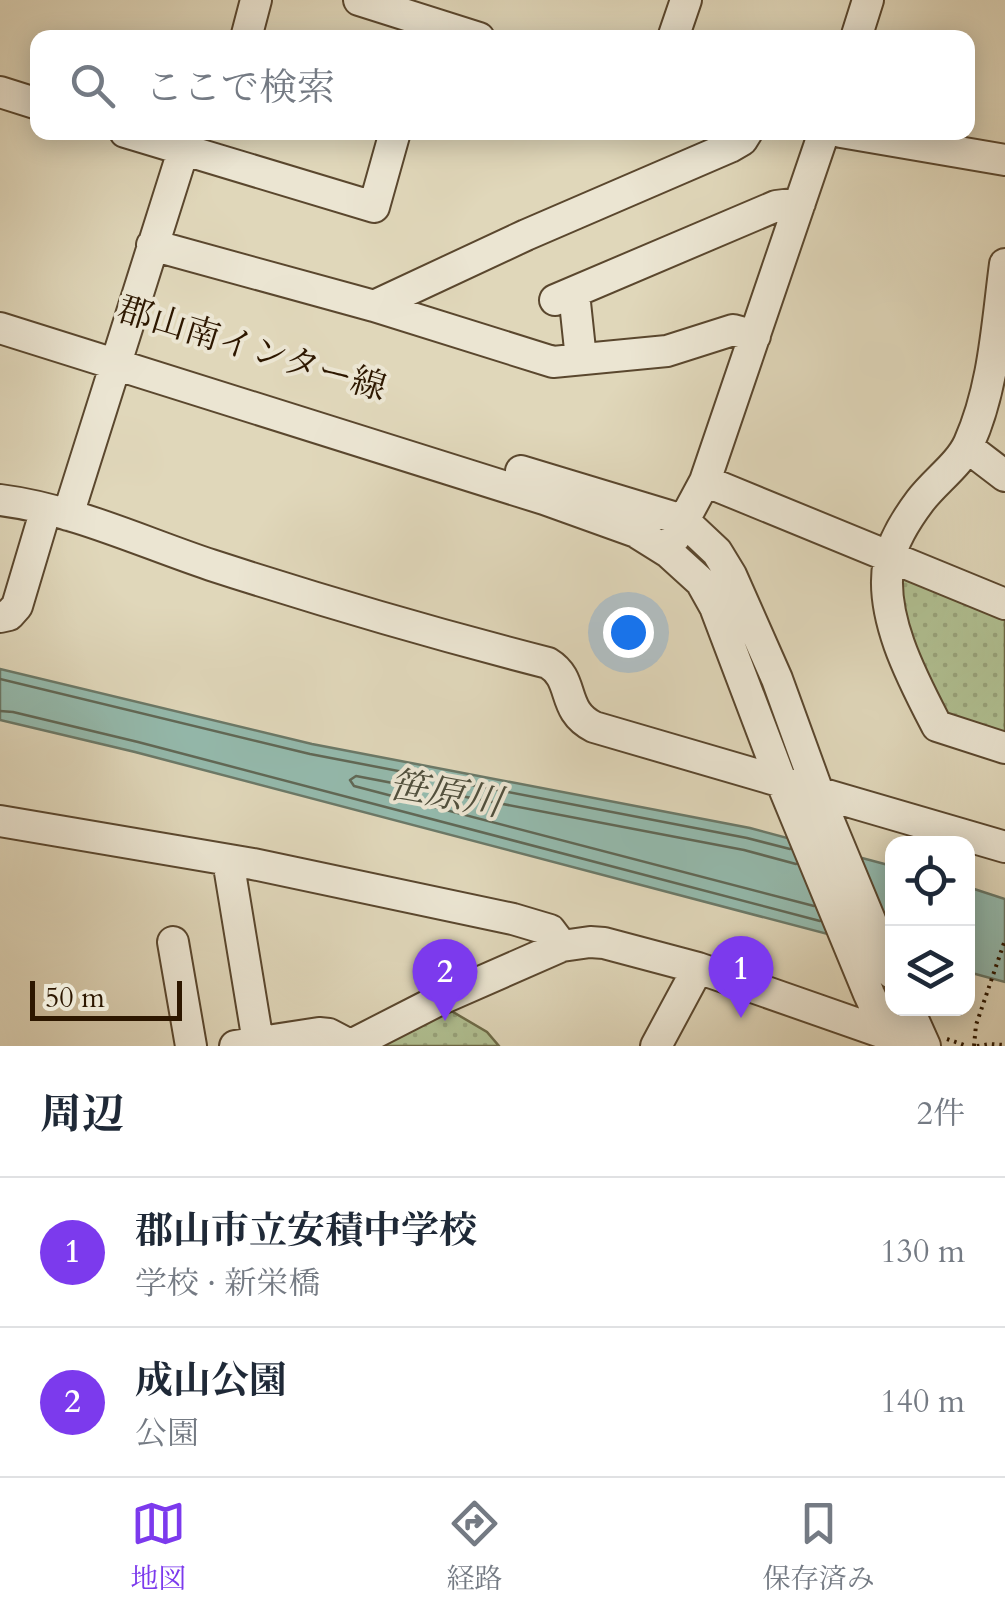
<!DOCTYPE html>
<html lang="ja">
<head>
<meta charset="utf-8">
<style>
	:root { --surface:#fff; --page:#f6f6f7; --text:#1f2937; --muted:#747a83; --line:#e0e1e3; --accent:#7c3aed }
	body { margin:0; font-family:Cardo,"Noto Serif JP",serif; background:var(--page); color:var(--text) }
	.controls { position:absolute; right:30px; bottom:30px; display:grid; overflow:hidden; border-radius:20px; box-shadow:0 5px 25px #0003 }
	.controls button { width:90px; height:90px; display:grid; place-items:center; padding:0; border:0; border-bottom:2px solid var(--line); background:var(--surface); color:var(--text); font:50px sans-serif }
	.scale { position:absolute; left:30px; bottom:25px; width:152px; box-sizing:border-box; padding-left:10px; border:5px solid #2d1700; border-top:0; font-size:28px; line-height:35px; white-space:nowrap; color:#2d1700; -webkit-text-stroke:8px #ebe5d2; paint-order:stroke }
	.you { position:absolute; left:628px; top:632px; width:35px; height:35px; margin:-25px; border:8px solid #fff; border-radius:50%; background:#1a73e8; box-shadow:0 0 0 15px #1a73e833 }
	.badge { display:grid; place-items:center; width:65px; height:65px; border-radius:50%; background:var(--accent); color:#fff; font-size:32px; font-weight:700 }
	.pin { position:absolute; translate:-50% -82px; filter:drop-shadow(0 2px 5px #0008) }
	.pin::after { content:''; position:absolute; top:52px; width:35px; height:30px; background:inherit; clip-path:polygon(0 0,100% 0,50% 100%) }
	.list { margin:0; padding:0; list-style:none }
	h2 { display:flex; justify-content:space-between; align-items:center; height:130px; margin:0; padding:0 40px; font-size:42px }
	h2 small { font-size:32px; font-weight:400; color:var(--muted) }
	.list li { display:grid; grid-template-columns:65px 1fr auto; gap:30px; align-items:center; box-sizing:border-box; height:150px; padding:0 40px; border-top:2px solid var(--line) }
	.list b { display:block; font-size:38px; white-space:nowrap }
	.list p { margin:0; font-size:32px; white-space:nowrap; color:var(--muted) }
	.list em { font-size:32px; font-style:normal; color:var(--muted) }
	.icon { flex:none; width:55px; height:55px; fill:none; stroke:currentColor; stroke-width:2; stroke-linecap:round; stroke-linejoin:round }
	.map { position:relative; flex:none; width:1005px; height:1046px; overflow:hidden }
	.search { position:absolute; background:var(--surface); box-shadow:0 5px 25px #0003; left:30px; right:30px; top:30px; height:110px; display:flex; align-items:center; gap:25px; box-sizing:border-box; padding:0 35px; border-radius:20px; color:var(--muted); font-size:38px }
	.sheet { height:430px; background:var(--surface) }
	nav { display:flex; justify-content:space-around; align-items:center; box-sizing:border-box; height:140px; border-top:2px solid var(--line); background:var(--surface); font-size:28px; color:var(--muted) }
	nav a { display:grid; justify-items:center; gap:5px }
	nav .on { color:var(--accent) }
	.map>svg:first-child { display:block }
</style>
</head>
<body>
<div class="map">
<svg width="1005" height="1046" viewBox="0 0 1005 1046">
	<defs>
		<pattern id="park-dots" width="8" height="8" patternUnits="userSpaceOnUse" patternTransform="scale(2.5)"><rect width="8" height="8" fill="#b0bf91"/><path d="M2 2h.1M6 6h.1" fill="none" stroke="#98a37b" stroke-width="1.8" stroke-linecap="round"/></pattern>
	</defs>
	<rect width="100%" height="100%" fill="#e0d7ba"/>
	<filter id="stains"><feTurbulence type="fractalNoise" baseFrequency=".002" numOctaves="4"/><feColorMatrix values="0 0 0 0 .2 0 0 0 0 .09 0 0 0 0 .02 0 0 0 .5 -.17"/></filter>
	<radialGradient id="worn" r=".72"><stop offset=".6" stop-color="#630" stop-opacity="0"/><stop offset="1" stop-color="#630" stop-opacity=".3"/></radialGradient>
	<path fill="url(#park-dots)" stroke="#6e6b48" stroke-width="2.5" d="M 892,564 L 1005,609 L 1005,736 L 943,717 L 914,663 Z
		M 448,1009 L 487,1032 L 499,1046 L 370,1046 Z"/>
	<path fill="#94baad" stroke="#6b7968" stroke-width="2.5" d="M 0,669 L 312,744 L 750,828 L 892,866 L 892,951 L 135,752 L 0,720 Z
		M 968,887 L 1005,899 L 1005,982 L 968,972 Z"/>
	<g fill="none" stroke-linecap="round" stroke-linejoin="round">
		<path stroke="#606856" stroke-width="2.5" d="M 0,679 L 310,754 L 747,838 L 790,849
			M 0,711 L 13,712 L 138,742 L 820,921
			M 796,864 L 744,850 L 356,776 L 350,780 L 354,786 L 814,906"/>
		<g stroke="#5a472e" stroke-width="34">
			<path id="minor" d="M 359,0 L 479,38
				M 246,38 L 256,0
				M 673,38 L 686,0
				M 856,38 L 868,0
				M 0,92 L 38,104
				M 125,132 L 374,207 L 395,132
				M 841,132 L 1005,160
				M 152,245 L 374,306 L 553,362 L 667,351 L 733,330 L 755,336
				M 1005,264 C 997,324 994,387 969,443 C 959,465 935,481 920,501 C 908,517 893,541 889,561 C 878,615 913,680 937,726 L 1005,748
				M 574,293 L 581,359
				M 555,300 L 776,206 L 800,203
				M 374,306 L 526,235 L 730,147 L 742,140 L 747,132
				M 0,328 L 544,499 L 636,532 L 668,552 L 701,582 L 715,607 L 781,781 L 869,994 L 893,1046
				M 967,447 L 1005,476
				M 521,471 L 683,520 L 717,552 L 731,575 L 777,679 L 826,814 L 892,973
				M 705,481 L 1005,604
				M 0,500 C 72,509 142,542 211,565 C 322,601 435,634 548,663 C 576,680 560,710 594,727 L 1005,847
				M 68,515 L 183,151
				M 675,537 L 705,481 L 824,132
				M 0,617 L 9,615 L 17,606 L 46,509
				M 0,821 L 253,864 L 513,919 L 550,930 L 562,946
				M 228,860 L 258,1042
				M 173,942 L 191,1046
				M 908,1008 L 925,1046
				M 235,1046 L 319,1033 L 329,1034 L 350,1045
				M 349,1046 L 439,1000 L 562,946 L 590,942 L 604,943 L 698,968 L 898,1038
				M 656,1046 L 698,968"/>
		</g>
		<path stroke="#2d1700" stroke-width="4" stroke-dasharray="2.5 5" stroke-linecap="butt" d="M 947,1039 L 967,1046
			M 974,1046 L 976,1025 L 1005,940
			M 977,1046 L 990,1044 L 1005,1045"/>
		<use href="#minor" stroke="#ebe5d2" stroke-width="30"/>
	</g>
	<g text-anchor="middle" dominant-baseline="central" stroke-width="8" stroke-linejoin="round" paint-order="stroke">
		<g font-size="35" fill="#2d1700" stroke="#ebe5d2">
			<text transform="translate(252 349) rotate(17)">郡山南インター線</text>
		</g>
		<g font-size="38" font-style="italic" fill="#51503d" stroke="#ebe5d2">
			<text transform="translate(445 794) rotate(10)">笹原川</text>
		</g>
	</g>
	<rect width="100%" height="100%" filter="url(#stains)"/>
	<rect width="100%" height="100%" fill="url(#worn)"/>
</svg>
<div class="controls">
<button><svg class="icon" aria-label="locate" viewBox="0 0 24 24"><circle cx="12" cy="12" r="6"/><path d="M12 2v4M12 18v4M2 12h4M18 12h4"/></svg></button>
<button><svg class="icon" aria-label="layers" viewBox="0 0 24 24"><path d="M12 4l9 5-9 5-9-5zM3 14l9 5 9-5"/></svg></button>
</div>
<div class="scale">50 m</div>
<div class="you"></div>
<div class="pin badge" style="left:741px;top:1018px">1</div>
<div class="pin badge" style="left:445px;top:1021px">2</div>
<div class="search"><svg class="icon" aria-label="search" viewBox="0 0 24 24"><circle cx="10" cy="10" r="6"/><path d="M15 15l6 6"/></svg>ここで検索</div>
</div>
<section class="sheet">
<h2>周辺<small>2件</small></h2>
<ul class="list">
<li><span class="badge">1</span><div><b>郡山市立安積中学校</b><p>学校 · 新栄橋</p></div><em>130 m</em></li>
<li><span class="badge">2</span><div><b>成山公園</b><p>公園</p></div><em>140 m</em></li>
</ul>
</section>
<nav>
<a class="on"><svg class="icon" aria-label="map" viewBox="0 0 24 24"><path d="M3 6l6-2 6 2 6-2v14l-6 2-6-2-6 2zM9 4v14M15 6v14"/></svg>地図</a>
<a><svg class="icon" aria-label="directions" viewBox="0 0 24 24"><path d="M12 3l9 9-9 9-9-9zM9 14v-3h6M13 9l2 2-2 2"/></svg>経路</a>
<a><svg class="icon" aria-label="saved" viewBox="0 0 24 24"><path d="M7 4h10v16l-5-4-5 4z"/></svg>保存済み</a>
</nav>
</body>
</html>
